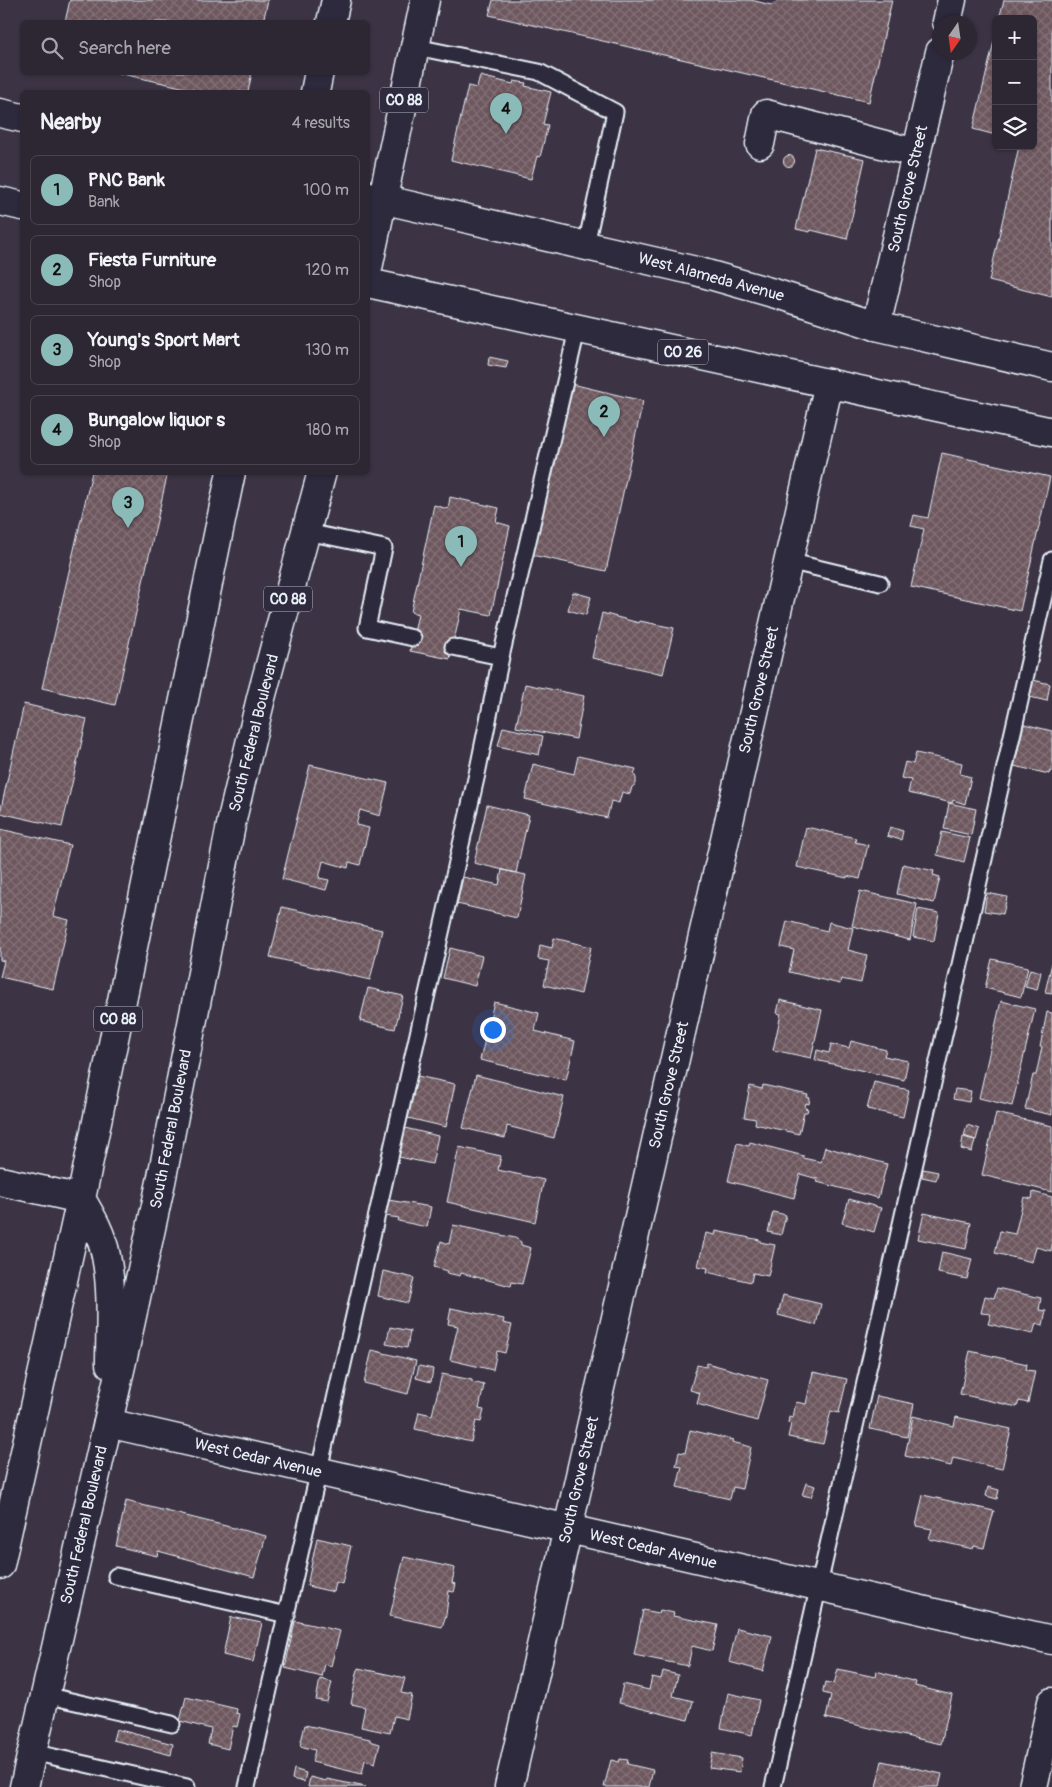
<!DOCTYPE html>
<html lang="en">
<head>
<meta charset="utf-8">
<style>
	:root { --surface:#2d2633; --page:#352e3b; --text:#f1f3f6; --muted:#a7a5ac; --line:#48434e; --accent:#8bbbb9 }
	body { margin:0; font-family:Pangolin,sans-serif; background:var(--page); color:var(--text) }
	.controls { position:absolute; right:15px; top:15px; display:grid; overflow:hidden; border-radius:8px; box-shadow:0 1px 4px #0004 }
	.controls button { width:45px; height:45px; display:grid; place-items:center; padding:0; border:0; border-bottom:1px solid var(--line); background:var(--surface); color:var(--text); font:25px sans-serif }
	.compass { position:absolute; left:932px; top:15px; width:45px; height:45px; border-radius:50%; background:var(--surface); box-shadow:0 1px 4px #0004; rotate:193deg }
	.you { position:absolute; left:492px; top:1029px; width:18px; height:18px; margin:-12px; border:4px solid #fff; border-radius:50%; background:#1a73e8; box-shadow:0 0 0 8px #1a73e833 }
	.badge { display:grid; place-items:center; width:32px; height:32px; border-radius:50%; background:var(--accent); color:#111; font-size:16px; font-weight:700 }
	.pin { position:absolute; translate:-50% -41px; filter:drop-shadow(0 1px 2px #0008) }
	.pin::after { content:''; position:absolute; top:26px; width:18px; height:15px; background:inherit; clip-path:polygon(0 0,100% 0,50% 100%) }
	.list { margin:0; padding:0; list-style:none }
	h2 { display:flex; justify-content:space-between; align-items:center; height:65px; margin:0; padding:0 20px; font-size:21px }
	h2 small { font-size:16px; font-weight:400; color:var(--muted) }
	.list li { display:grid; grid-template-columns:32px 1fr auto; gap:15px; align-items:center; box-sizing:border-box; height:70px; margin:0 10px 10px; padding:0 10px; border:1px solid var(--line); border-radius:8px }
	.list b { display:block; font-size:19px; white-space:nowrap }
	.list p { margin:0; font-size:16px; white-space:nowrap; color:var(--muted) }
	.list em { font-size:16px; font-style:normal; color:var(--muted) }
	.icon { flex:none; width:28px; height:28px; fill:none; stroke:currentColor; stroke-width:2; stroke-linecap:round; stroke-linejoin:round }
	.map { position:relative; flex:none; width:1052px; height:1787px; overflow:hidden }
	.search { position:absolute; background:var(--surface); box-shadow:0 1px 4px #0004; left:20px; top:20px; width:350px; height:55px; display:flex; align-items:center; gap:12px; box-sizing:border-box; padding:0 18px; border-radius:8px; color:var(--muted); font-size:19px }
	.panel { position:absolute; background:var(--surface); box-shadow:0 1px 4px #0004; left:20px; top:90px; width:350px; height:385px; border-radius:8px }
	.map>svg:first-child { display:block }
</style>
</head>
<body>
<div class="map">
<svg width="1052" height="1787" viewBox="0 0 1052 1787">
	<defs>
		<pattern id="building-cross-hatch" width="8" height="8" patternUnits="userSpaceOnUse" patternTransform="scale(1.25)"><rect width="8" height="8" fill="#6e585e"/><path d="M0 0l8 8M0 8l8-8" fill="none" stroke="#837076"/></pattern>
	</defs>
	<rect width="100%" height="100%" fill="#3c3344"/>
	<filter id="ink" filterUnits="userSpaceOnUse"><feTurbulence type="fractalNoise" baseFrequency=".02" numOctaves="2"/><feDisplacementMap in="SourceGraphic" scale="10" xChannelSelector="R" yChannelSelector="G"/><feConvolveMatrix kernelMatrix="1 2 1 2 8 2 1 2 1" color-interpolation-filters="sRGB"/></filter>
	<g filter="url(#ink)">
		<path fill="url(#building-cross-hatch)" stroke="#e8f1f8" d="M 70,0 L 268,0 L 263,22 L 65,22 Z
			M 493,0 L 751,0 L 771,5 L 780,0 L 892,0 L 869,102 L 489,15 Z
			M 1004,0 L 1052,0 L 1052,297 L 989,281 L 1019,146 L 1033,146 L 1033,19 L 999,19 Z
			M 996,33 L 996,135 L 973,129 Z
			M 113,72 L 252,72 L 248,92 L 204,92 Z
			M 480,76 L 513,84 L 514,81 L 526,83 L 525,86 L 551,92 L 543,124 L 548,125 L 540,157 L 537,156 L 531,179 L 451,160 L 468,86 L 477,88 Z
			M 815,148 L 865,159 L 847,239 L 811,230 L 810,232 L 796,229 Z
			M783.5 161a5.5 5.5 0 1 1 11 0a5.5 5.5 0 1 1-11 0Z
			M 489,357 L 508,361 L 506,368 L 488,365 Z
			M 572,384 L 643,401 L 606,571 L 532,555 Z
			M 942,453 L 1050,477 L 1020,611 L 911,587 L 924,529 L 911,526 L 914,515 L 928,518 Z
			M 92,472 L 168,472 L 115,705 L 42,688 Z
			M 450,497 L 499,508 L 496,522 L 510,526 L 491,615 L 461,609 L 450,659 L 410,651 L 418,614 L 411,612 L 434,505 L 448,509 Z
			M 573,592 L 591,597 L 586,615 L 568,610 Z
			M 602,613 L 639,623 L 640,621 L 674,628 L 663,674 L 592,658 Z
			M 1029,679 L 1050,684 L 1047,701 L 1025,696 Z
			M 525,684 L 584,696 L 576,739 L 516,727 Z
			M 24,704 L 87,719 L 62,827 L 0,813 Z
			M 1024,724 L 1052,731 L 1052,772 L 1050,771 L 1049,774 L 1014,766 Z
			M 503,727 L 543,736 L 539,755 L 498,746 Z
			M 916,753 L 962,763 L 960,774 L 971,777 L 965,804 L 953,800 L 952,803 L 908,793 L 911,780 L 901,778 L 905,762 L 913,764 Z
			M 578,756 L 636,769 L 634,774 L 636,778 L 636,784 L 632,787 L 630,794 L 622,792 L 619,803 L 611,801 L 607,818 L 525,799 L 533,764 L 574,774 Z
			M 310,765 L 388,783 L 380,816 L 360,810 L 356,825 L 369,828 L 360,865 L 349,862 L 348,868 L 323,861 L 319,878 L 329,880 L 326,890 L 282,879 Z
			M 949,803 L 976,809 L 971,835 L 944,829 Z
			M 487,805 L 529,815 L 516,873 L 474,863 Z
			M 806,827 L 856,838 L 855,842 L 868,845 L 860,879 L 847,876 L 847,878 L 797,867 Z
			M 890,827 L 903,831 L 901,840 L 887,836 Z
			M 0,829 L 70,845 L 53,916 L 69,920 L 53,989 L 0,977 L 4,961 L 0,960 Z
			M 942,832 L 970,838 L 964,862 L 937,855 Z
			M 903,864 L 934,871 L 933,875 L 940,877 L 934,903 L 897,894 Z
			M 502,870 L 526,875 L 517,918 L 457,904 L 463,877 L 499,885 Z
			M 860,891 L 917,904 L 910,940 L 852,926 Z
			M 987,893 L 1007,897 L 1003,914 L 984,911 Z
			M 282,907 L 382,930 L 370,980 L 270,957 Z
			M 918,909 L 939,913 L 934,941 L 913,937 Z
			M 787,921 L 827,931 L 829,922 L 853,928 L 848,950 L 867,955 L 861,983 L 841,979 L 840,984 L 789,972 L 794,950 L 781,947 Z
			M 554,938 L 591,947 L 581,994 L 544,985 L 549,961 L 538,959 L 540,945 L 552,948 Z
			M 450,948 L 482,956 L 475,986 L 443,978 Z
			M 992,959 L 1028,967 L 1021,997 L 985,988 Z
			M 1052,963 L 1052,993 L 1045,992 Z
			M 1030,969 L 1041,972 L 1037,990 L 1025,987 Z
			M 368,988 L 403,996 L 395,1029 L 360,1021 Z
			M 780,1000 L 822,1010 L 811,1058 L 773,1050 L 781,1014 L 777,1013 Z
			M 1001,1001 L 1035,1009 L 1012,1106 L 979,1098 Z
			M 494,1002 L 539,1013 L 535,1031 L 575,1041 L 566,1080 L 480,1060 Z
			M 1047,1012 L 1052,1013 L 1052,1115 L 1025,1109 L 1033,1075 L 1036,1075 L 1042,1047 L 1040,1047 Z
			M 851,1041 L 886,1050 L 884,1056 L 908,1061 L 904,1080 L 815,1060 L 817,1050 L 829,1053 L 831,1044 L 849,1048 Z
			M 476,1075 L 564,1097 L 554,1138 L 507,1126 L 505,1138 L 463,1128 Z
			M 417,1076 L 455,1084 L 446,1127 L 408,1118 Z
			M 874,1082 L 909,1090 L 903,1117 L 867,1109 Z
			M 763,1085 L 808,1095 L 807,1097 L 810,1098 L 809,1104 L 806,1103 L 805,1108 L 808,1109 L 807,1112 L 804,1112 L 799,1134 L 755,1124 L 756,1119 L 744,1117 L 750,1086 L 762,1089 Z
			M 955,1089 L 971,1091 L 969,1102 L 953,1099 Z
			M 996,1113 L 1052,1126 L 1052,1192 L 982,1175 Z
			M 967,1125 L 979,1129 L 976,1140 L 964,1136 Z
			M 405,1128 L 438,1136 L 432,1164 L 399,1157 Z
			M 963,1137 L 975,1140 L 972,1152 L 961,1149 Z
			M 750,1142 L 804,1156 L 803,1158 L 821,1162 L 825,1147 L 887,1164 L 878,1198 L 817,1182 L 818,1179 L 800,1174 L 794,1198 L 728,1181 L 737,1143 L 749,1146 Z
			M 459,1147 L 501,1156 L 498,1170 L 544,1180 L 535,1222 L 447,1202 Z
			M 923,1169 L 938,1172 L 936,1180 L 922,1177 Z
			M 1033,1192 L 1052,1197 L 1052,1246 L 1051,1251 L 1036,1247 L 1032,1262 L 995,1253 L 1000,1231 L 1015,1234 L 1024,1197 L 1032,1199 Z
			M 849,1199 L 881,1208 L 874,1232 L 842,1223 Z
			M 388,1200 L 431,1207 L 427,1227 L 398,1221 L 399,1218 L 385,1216 Z
			M 773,1212 L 786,1215 L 781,1235 L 768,1232 Z
			M 924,1213 L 971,1223 L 966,1249 L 918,1239 Z
			M 453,1225 L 515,1238 L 521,1242 L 521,1245 L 531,1248 L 522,1284 L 512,1282 L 511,1286 L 461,1273 L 460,1276 L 447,1273 L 448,1271 L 434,1267 L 441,1241 L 449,1244 Z
			M 716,1231 L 760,1240 L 760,1242 L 775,1245 L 768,1276 L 753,1273 L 751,1282 L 707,1272 L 708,1268 L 698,1266 L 706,1233 L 715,1235 Z
			M 942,1252 L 972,1259 L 967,1279 L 938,1273 Z
			M 383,1271 L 414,1278 L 408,1303 L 378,1296 Z
			M 997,1288 L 1041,1298 L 1039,1310 L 1046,1311 L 1043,1325 L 1036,1323 L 1033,1334 L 988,1324 L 991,1314 L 981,1313 L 985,1296 L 994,1298 Z
			M 783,1295 L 821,1304 L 816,1325 L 778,1315 Z
			M 451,1308 L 504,1319 L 503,1323 L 512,1325 L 505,1353 L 497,1351 L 493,1370 L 450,1360 L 458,1326 L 448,1324 Z
			M 390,1327 L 410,1331 L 407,1348 L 386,1344 Z
			M 372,1350 L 416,1361 L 408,1394 L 364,1383 Z
			M 970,1351 L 1027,1364 L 1026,1370 L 1035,1371 L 1028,1403 L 1019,1401 L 1017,1407 L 960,1394 Z
			M 707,1363 L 768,1380 L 757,1421 L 697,1404 L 700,1393 L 690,1390 L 697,1365 L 706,1367 Z
			M 419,1366 L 433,1369 L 431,1382 L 416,1378 Z
			M 813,1372 L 847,1379 L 839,1413 L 831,1411 L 823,1444 L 788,1437 L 791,1424 L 788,1423 L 789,1417 L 793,1418 L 796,1402 L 806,1404 Z
			M 442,1374 L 472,1380 L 472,1382 L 484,1385 L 479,1409 L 484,1410 L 481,1422 L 476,1421 L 471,1442 L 415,1429 L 419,1412 L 432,1415 Z
			M 877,1396 L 914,1404 L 907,1437 L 870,1429 Z
			M 913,1416 L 954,1426 L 956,1417 L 1011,1429 L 1002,1469 L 953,1458 L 951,1466 L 905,1456 Z
			M 690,1430 L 733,1440 L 732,1442 L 751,1447 L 742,1489 L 733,1487 L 730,1499 L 677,1487 L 682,1467 L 676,1466 L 679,1452 L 685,1453 Z
			M 806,1483 L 815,1486 L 811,1497 L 802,1495 Z
			M 988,1487 L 999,1490 L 997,1499 L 986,1496 Z
			M 923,1495 L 994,1511 L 984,1548 L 974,1546 L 973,1549 L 929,1539 L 932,1529 L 916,1526 Z
			M 126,1501 L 266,1536 L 254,1577 L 158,1551 L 157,1556 L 116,1546 Z
			M 317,1538 L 351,1546 L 342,1584 L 336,1582 L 334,1592 L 307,1586 Z
			M 404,1557 L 455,1568 L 452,1583 L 456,1584 L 454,1592 L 449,1591 L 446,1615 L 442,1627 L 390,1616 Z
			M 643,1610 L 659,1613 L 660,1610 L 674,1613 L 673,1616 L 718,1625 L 712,1651 L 692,1646 L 688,1666 L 634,1655 Z
			M 231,1617 L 262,1623 L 253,1662 L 223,1655 Z
			M 295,1621 L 340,1631 L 332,1662 L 331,1666 L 325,1664 L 322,1677 L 285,1668 Z
			M 737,1628 L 772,1636 L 763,1671 L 729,1662 Z
			M 358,1668 L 405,1678 L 401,1693 L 412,1695 L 407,1719 L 394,1716 L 390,1733 L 361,1727 L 365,1707 L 351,1704 Z
			M 838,1669 L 875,1677 L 876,1671 L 916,1682 L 915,1686 L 952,1695 L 941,1744 L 826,1718 L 831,1695 L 823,1693 L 823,1690 L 825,1682 L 834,1684 Z
			M 663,1671 L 678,1675 L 673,1696 L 693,1701 L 688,1720 L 619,1703 L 623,1684 L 649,1690 L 652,1677 L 661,1679 Z
			M 320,1679 L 332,1682 L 327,1702 L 316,1700 Z
			M 728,1693 L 759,1700 L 752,1735 L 721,1728 Z
			M 186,1697 L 237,1709 L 236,1713 L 240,1714 L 237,1727 L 233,1726 L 228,1749 L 208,1744 L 211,1729 L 180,1721 Z
			M 305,1725 L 370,1739 L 370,1741 L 380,1744 L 375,1763 L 365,1760 L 362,1774 L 312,1762 L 315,1750 L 300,1746 Z
			M 116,1729 L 173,1744 L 171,1755 L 113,1740 Z
			M 712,1753 L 742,1758 L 740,1772 L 709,1768 Z
			M 620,1759 L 628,1760 L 627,1764 L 653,1770 L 649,1787 L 604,1787 L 611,1760 L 619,1762 Z
			M 882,1761 L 942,1774 L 939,1787 L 876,1787 Z
			M 294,1769 L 306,1773 L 304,1782 L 292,1779 Z
			M 310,1777 L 326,1781 L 327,1779 L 366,1787 L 308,1787 Z"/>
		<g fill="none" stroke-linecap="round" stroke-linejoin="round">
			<g stroke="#e8f1f8" stroke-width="19">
				<path id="service" d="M 416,47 L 539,72 L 615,112 L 586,245
					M 307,532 L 384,548 L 367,628 L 413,638
					M 788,561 L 880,583
					M 453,647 L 501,657
					M 116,1576 L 287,1615
					M 45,1695 L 172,1724
					M 32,1752 L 187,1787
					M 247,1787 L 477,774 L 501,657 L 577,330
					M 773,1787 L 1052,560"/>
			</g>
			<g stroke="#e8f1f8" stroke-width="31">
				<path id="minor" d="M 947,22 L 952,0
					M 760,144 L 766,114 L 916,153
					M 876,326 L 940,52
					M 0,1181 L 81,1199
					M 108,1423 L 1052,1640
					M 509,1787 L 829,383
					M 1033,1787 L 1052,1702"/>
			</g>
			<g stroke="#e8f1f8" stroke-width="31">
				<path id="primary" d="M 331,22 L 336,0
					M 315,92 L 319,72
					M 0,113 L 22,118
					M 368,196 L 696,271 L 780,295 L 876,326 L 1052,367
					M 0,201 L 22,206
					M 368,268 L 425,0
					M 368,283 L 1052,432
					M 81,1199 C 92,1217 102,1235 106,1256 C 113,1291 110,1328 110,1364
					M 0,1565 L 81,1199 L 231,472
					M 24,1787 L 125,1348 L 161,1182 L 233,815 L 261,698 L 322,472"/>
			</g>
			<use href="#service" stroke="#2f2a3d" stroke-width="15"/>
			<use href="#minor" stroke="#2f2a3d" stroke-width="28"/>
			<use href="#primary" stroke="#2f2a3d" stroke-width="28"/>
		</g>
	</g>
	<g text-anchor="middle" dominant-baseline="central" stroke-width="4.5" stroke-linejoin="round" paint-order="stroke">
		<g fill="#2f2a3d" stroke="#b0b5c0" stroke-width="1">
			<rect x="380" y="87.5" width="48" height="25" rx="4"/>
			<rect x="658" y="339.5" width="50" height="25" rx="4"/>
			<rect x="264" y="586.5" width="48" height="25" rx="4"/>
			<rect x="94" y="1006.5" width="48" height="25" rx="4"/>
		</g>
		<g font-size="15" font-weight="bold" fill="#e8f1f8">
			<text x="404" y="100">CO 88</text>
			<text x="683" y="352">CO 26</text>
			<text x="288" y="599">CO 88</text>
			<text x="118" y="1019">CO 88</text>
		</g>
		<g font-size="16" fill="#e8f1f8" stroke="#2f2a3d">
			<text transform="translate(908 189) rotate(-77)">South Grove Street</text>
			<text transform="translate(711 277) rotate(15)">West Alameda Avenue</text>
			<text transform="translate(759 690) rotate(-77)">South Grove Street</text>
			<text transform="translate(254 733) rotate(-76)">South Federal Boulevard</text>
			<text transform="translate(669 1085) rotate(-77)">South Grove Street</text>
			<text transform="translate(171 1129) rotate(-79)">South Federal Boulevard</text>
			<text transform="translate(258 1458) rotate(13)">West Cedar Avenue</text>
			<text transform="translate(579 1480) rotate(-77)">South Grove Street</text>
			<text transform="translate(84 1525) rotate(-77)">South Federal Boulevard</text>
			<text transform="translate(653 1549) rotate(13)">West Cedar Avenue</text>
		</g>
	</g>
</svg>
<div class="controls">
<button>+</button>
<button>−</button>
<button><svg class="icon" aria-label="layers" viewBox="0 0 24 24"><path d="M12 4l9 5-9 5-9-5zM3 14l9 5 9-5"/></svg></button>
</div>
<svg class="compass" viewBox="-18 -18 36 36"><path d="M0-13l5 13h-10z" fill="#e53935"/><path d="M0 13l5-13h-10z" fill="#a7a5ac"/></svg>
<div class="you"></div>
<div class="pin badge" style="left:461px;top:567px">1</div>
<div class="pin badge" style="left:604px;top:437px">2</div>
<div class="pin badge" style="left:128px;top:528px">3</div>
<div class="pin badge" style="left:506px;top:134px">4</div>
<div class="search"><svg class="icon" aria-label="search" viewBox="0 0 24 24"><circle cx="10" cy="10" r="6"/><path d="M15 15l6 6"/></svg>Search here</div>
<section class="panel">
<h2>Nearby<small>4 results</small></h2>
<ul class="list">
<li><span class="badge">1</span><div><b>PNC Bank</b><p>Bank</p></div><em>100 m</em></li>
<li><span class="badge">2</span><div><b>Fiesta Furniture</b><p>Shop</p></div><em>120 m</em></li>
<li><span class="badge">3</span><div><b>Young's Sport Mart</b><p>Shop</p></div><em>130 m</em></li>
<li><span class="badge">4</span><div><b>Bungalow liquor s</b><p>Shop</p></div><em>180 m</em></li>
</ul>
</section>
</div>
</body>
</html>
